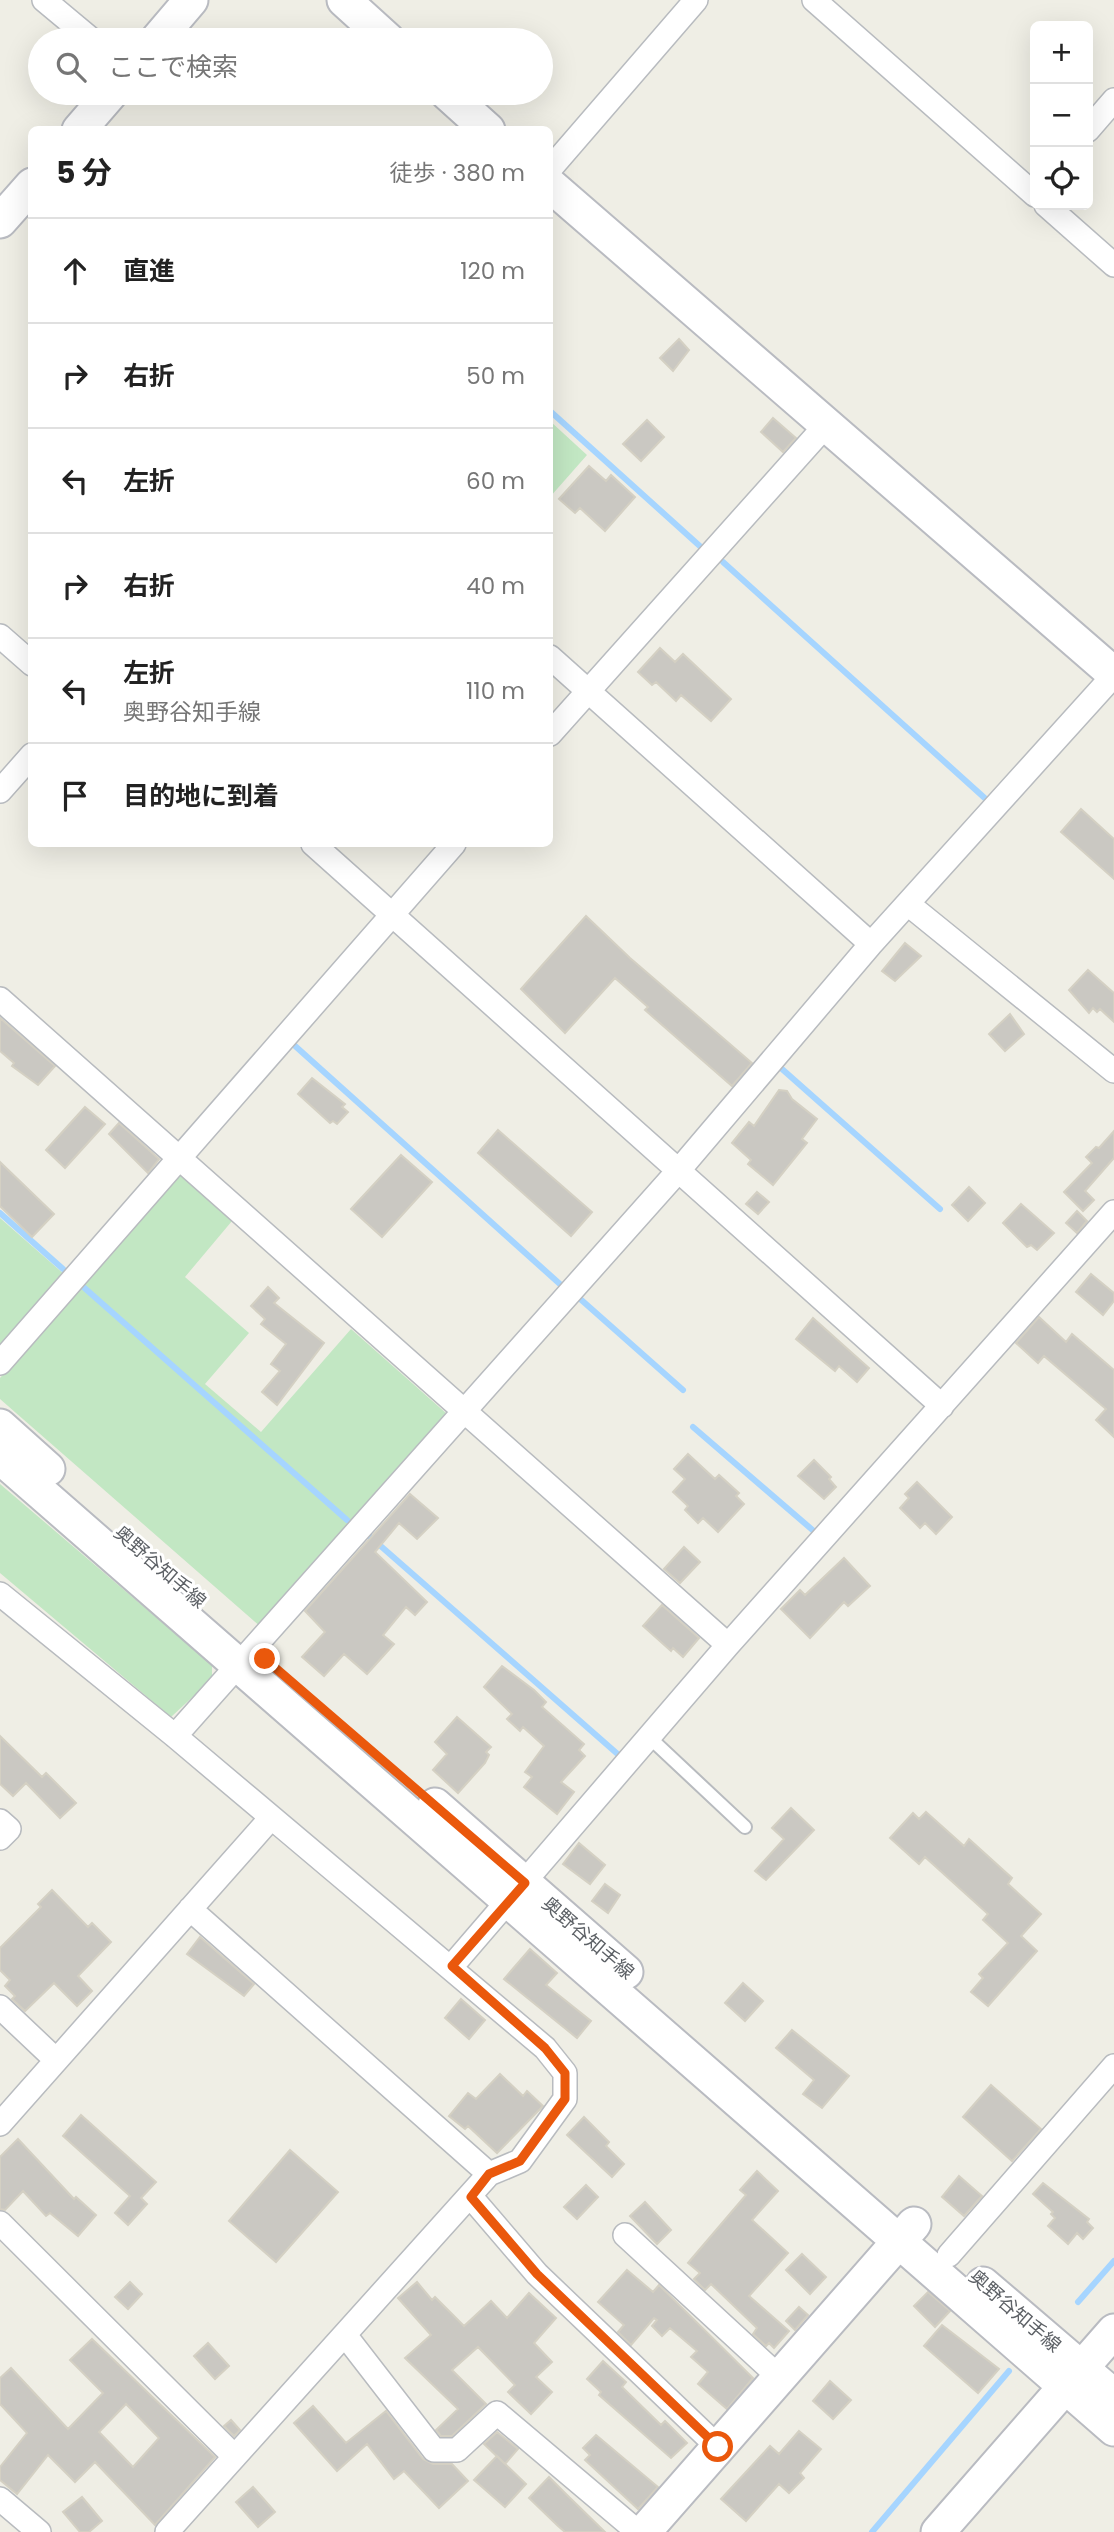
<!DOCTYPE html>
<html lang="ja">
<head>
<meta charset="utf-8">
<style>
	:root { --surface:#fff; --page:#f6f6f6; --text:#222; --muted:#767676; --line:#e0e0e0 }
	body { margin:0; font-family:Poppins,"Noto Sans JP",sans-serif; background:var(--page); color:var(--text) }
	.controls { position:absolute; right:21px; top:21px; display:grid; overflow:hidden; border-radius:10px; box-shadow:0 7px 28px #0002 }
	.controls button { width:63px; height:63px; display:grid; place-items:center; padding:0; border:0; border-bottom:2px solid var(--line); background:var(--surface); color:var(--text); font:35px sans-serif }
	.stop { position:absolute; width:21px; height:21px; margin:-16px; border:5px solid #ea580c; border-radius:50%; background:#fff }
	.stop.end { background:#ea580c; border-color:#fff; box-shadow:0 2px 7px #0008 }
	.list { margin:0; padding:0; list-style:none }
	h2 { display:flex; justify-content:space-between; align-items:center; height:91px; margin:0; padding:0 28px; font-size:30px }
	h2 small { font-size:23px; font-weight:400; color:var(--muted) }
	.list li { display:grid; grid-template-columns:46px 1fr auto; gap:21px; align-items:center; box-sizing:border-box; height:105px; padding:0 28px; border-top:2px solid var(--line) }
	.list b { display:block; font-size:26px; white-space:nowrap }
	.list p { margin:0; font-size:23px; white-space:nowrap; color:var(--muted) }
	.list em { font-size:23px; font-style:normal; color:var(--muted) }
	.icon { flex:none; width:38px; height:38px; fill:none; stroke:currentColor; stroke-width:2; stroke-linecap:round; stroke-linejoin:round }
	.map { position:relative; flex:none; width:1114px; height:2532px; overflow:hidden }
	.search { position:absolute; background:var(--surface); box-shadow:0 7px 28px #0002; left:28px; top:28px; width:525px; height:77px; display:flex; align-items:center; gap:18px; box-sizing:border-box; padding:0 24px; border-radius:38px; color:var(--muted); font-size:26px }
	.panel { position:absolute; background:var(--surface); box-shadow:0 7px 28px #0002; left:28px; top:126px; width:525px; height:721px; border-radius:10px }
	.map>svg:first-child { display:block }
</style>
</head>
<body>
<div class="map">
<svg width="1114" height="2532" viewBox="0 0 1114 2532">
	<rect width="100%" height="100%" fill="#efeee5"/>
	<path fill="#c2e7c3" d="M 550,421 L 587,455 L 550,497 Z
		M 178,1173 L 232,1221 L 185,1277 L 249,1333 L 205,1384 L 261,1432 L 351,1329 L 447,1414 L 261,1627 L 0,1399 L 0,1378 Z
		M 0,1218 L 65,1275 L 0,1345 Z
		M 0,1484 L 212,1665 L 212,1679 L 171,1717 L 0,1573 Z"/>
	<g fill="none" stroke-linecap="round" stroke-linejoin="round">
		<path stroke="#a6d5ff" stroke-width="6" d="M 550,411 L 702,548
			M 723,562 L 988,801
			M 294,1045 L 561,1285
			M 782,1069 L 940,1209
			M 0,1213 L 63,1269
			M 80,1284 L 347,1520
			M 578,1297 L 683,1390
			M 693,1427 L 816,1533
			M 367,1534 L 621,1757
			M 1078,2302 L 1114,2261
			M 872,2532 L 1009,2371"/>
	</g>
	<path fill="#cac8c2" stroke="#d4d0c3" stroke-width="2" fill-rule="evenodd" d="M 679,339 L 689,350 L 673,371 L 660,358 Z
		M 773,418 L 796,438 L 783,452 L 761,432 Z
		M 647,420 L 664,437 L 641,461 L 623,444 Z
		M 589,466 L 606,481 L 611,475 L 635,497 L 605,531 L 580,508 L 575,513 L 559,499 Z
		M 660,648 L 675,662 L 683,654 L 731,699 L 711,721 L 681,695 L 676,701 L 656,682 L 652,685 L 638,672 Z
		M 1081,809 L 1114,839 L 1114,879 L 1061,832 Z
		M 586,916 L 630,958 L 752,1063 L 732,1086 L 645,1010 L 648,1007 L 615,978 L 565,1033 L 521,989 Z
		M 905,943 L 921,956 L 895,981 L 882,971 Z
		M 1088,970 L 1114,993 L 1114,1022 L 1100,1009 L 1097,1012 L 1093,1008 L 1089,1013 L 1069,990 Z
		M 1010,1014 L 1024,1034 L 1005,1051 L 989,1034 Z
		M 0,1018 L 55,1066 L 38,1085 L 12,1066 L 14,1063 L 0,1051 Z
		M 312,1078 L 345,1104 L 342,1107 L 348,1112 L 337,1124 L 333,1121 L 330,1123 L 298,1094 Z
		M 779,1090 L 787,1091 L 792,1099 L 817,1119 L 802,1139 L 807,1143 L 773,1185 L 748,1164 L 751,1160 L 732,1143 L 749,1122 L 754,1126 Z
		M 85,1107 L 105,1124 L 65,1168 L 46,1150 Z
		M 119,1123 L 159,1159 L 148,1173 L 109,1134 Z
		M 498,1130 L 592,1212 L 571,1236 L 478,1153 Z
		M 1114,1131 L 1114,1158 L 1085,1191 L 1094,1200 L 1083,1211 L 1064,1192 L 1092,1163 L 1086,1157 L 1096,1147 L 1099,1148 Z
		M 401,1155 L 432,1182 L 382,1237 L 351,1209 Z
		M 0,1162 L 54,1214 L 32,1237 L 0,1206 Z
		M 969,1187 L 985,1203 L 968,1221 L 952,1205 Z
		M 757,1192 L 769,1202 L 758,1214 L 746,1204 Z
		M 1021,1204 L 1054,1233 L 1037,1250 L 1031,1245 L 1027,1247 L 1003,1223 Z
		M 1077,1211 L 1087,1221 L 1077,1233 L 1066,1223 Z
		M 1091,1274 L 1114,1293 L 1114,1301 L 1103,1315 L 1076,1292 Z
		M 268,1287 L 279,1298 L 274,1303 L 324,1343 L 277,1405 L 262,1392 L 280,1371 L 271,1364 L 286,1344 L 261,1324 L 265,1319 L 251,1306 Z
		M 1039,1317 L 1066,1342 L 1072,1334 L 1114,1370 L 1114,1437 L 1096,1420 L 1106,1409 L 1044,1356 L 1038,1363 L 1016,1343 Z
		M 813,1318 L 869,1368 L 857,1382 L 839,1366 L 835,1371 L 796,1339 Z
		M 688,1454 L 715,1479 L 719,1475 L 739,1493 L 736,1496 L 744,1504 L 718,1532 L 703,1518 L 698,1523 L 685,1510 L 688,1506 L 673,1492 L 685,1479 L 674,1469 Z
		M 814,1460 L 831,1477 L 829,1479 L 836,1487 L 824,1499 L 798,1476 Z
		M 917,1482 L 952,1517 L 936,1534 L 925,1523 L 920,1528 L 900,1508 L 909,1498 L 905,1494 Z
		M 410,1494 L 438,1518 L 417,1539 L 399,1523 L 375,1552 L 427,1602 L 415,1615 L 406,1607 L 383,1635 L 394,1644 L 367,1674 L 344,1654 L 324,1676 L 302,1657 L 325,1632 L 305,1611 Z
		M 684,1547 L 700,1562 L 680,1583 L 664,1569 Z
		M 844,1558 L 870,1586 L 848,1606 L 844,1602 L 810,1638 L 781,1609 L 800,1590 L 805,1595 Z
		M 662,1605 L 699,1638 L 683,1657 L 673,1648 L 671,1651 L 643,1626 Z
		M 502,1666 L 534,1690 L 546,1702 L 542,1707 L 584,1744 L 579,1750 L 585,1756 L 561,1782 L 574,1792 L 557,1814 L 524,1787 L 532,1777 L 525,1772 L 544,1746 L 523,1727 L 520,1731 L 507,1719 L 512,1714 L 484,1687 Z
		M 457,1717 L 491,1747 L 486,1752 L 489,1755 L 485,1763 L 458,1793 L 433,1770 L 447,1754 L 435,1742 Z
		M 0,1736 L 42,1777 L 46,1773 L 76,1803 L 60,1818 L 26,1783 L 13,1796 L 0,1784 Z
		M 791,1808 L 814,1830 L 766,1880 L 755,1871 L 784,1839 L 772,1828 Z
		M 926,1812 L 964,1846 L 969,1839 L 1012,1878 L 1008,1884 L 1041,1914 L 1021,1936 L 1037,1951 L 988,2006 L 971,1992 L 983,1978 L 979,1974 L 1008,1943 L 983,1920 L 988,1914 L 925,1857 L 919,1864 L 890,1838 L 913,1813 L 919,1819 Z
		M 579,1843 L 605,1865 L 590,1884 L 563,1864 Z
		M 605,1884 L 620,1895 L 608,1913 L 592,1901 Z
		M 52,1890 L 88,1927 L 92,1923 L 111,1942 L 78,1976 L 92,1991 L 77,2006 L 54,1983 L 25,2011 L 12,1999 L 15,1996 L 5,1986 L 10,1980 L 0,1970 L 0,1948 L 41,1907 L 38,1904 Z
		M 200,1937 L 254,1984 L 244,1996 L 187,1954 Z
		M 530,1949 L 557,1973 L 546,1985 L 591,2021 L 577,2038 L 504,1979 Z
		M 743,1983 L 763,2001 L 745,2021 L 725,2003 Z
		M 461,1999 L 485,2020 L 469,2039 L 445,2018 Z
		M 792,2030 L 849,2076 L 822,2108 L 803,2094 L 814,2080 L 776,2048 Z
		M 500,2074 L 523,2096 L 527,2091 L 543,2106 L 497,2153 L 468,2126 L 465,2129 L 449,2116 L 468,2093 L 476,2099 Z
		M 991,2085 L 1041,2129 L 1012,2161 L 963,2117 Z
		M 81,2115 L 156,2182 L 141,2198 L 147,2204 L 128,2225 L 115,2213 L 130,2196 L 63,2136 Z
		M 584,2117 L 609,2142 L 606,2146 L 624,2164 L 612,2177 L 567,2135 Z
		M 18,2139 L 74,2199 L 76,2197 L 96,2215 L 78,2236 L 50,2213 L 46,2216 L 23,2191 L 5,2210 L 0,2209 L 0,2157 Z
		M 290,2150 L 338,2192 L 276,2262 L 229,2221 Z
		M 757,2171 L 778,2191 L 752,2220 L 788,2253 L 749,2296 L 789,2331 L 774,2348 L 769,2343 L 766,2346 L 753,2334 L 757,2328 L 711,2284 L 705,2290 L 694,2279 L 700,2273 L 688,2263 L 746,2195 L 740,2190 Z
		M 959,2176 L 982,2196 L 964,2216 L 942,2197 Z
		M 1043,2183 L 1089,2219 L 1087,2222 L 1093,2228 L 1083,2239 L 1077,2233 L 1068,2244 L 1048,2226 L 1055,2218 L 1051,2214 L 1053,2212 L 1033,2194 Z
		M 586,2185 L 598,2197 L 577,2219 L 564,2207 Z
		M 645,2202 L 671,2230 L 657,2244 L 630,2216 Z
		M 802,2254 L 826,2277 L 810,2294 L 786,2270 Z
		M 627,2270 L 653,2292 L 659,2285 L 753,2378 L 727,2409 L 698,2384 L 708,2372 L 691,2357 L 697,2351 L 670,2328 L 662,2336 L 652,2326 L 657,2320 L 654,2318 L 631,2345 L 618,2332 L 624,2325 L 598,2302 Z
		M 130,2282 L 142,2294 L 128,2309 L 115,2297 Z
		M 417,2282 L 432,2300 L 435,2297 L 464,2326 L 491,2301 L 507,2318 L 529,2293 L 556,2318 L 534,2343 L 552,2362 L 536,2377 L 552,2392 L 531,2414 L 508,2392 L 515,2385 L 478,2347 L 452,2370 L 486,2404 L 452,2436 L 441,2436 L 436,2430 L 458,2409 L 405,2358 L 431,2335 L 398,2298 Z
		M 928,2292 L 950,2311 L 935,2327 L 914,2306 Z
		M 799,2307 L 808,2315 L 795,2330 L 786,2321 Z
		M 942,2325 L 999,2369 L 978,2393 L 924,2346 Z
		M 92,2339 L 215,2457 L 155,2525 L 95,2462 L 75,2482 L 48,2455 L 17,2494 L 0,2480 L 0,2467 L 27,2433 L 0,2404 L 0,2378 L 11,2368 L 68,2429 L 103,2393 L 70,2360 ZM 126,2404 L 159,2438 L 133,2467 L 99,2432 Z
		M 208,2343 L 229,2366 L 215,2379 L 194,2356 Z
		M 603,2361 L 626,2382 L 622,2387 L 661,2425 L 665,2421 L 687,2443 L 671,2458 L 599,2395 L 601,2392 L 587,2379 Z
		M 830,2381 L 851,2400 L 833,2419 L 813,2401 Z
		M 313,2406 L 346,2443 L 386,2411 L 423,2459 L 433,2464 L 452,2464 L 468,2481 L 439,2508 L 404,2471 L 394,2479 L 367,2444 L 337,2471 L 294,2423 Z
		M 231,2420 L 240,2430 L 234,2436 L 224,2426 Z
		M 799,2431 L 821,2449 L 800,2473 L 804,2478 L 789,2493 L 779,2484 L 746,2521 L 721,2499 L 770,2446 L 779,2454 Z
		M 497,2432 L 518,2449 L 505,2464 L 484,2444 Z
		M 596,2435 L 658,2487 L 638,2509 L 585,2460 L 590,2455 L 583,2448 Z
		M 497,2456 L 526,2484 L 505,2507 L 474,2480 Z
		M 549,2477 L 567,2495 L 605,2532 L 565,2532 L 558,2526 L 529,2498 Z
		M 253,2487 L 275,2512 L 258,2527 L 236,2502 Z
		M 82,2497 L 102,2521 L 89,2532 L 80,2532 L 63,2512 Z"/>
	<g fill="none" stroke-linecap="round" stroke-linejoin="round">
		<g stroke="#b8bbbf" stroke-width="16">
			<path id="lane" d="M 649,1737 L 745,1827"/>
		</g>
		<g stroke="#b8bbbf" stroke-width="26">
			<path id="street" d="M 44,0 L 92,40
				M 814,0 L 1035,195
				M 1088,130 L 1114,100
				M 550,169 L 696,0
				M 1046,205 L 1114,265
				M 0,636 L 32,664
				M 550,657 L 871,944
				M 550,734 L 826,425
				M 0,791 L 32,755
				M 313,844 L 942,1406
				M 908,904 L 1114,1071
				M 0,999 L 728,1645
				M 0,1363 L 454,844
				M 0,1594 L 175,1736 L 545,2048 L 565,2073 L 565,2099 L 520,2161 L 489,2174 L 167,2532
				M 175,1736 L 679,1170 L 871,944 L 1114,675
				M 0,1821 L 9,1829 L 0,1838
				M 190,1909 L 489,2174
				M 452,1966 L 728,1645 L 1114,1212
				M 0,2007 L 56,2060
				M 0,2124 L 270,1819
				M 471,2197 L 537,2274 L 718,2447
				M 0,2223 L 234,2456
				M 625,2235 L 779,2377
				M 949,2255 L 1114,2066
				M 345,2335 L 434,2450 L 457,2450 L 497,2413 L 638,2532
				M 0,2499 L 39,2532"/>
		</g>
		<g stroke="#b9bbc1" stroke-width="37">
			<path id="secondary" d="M 344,0 L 388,40
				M 157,40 L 191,0
				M 447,93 L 488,130
				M 79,130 L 111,93
				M 550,185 L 1114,674
				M 0,221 L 32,185
				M 0,1426 L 48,1469
				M 0,1457 L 1114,2429
				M 435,1805 L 626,1972
				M 983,2284 L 1114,2396
				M 644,2532 L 914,2224
				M 938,2532 L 1114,2331"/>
		</g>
		<use href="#lane" stroke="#fff" stroke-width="12"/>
		<use href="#street" stroke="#fff" stroke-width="23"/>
		<use href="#secondary" stroke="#fff" stroke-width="33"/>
	</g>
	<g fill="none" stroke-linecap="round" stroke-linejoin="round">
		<path stroke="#ea580c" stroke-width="9" d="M 265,1659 L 525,1883 L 452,1966 L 545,2048 L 565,2073 L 565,2099 L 520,2161 L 489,2174 L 471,2197 L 537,2274 L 718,2447"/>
	</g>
	<g text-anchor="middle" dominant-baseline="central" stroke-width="6" stroke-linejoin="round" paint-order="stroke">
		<g font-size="19" fill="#5d6166" stroke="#fff">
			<text transform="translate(160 1567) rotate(41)">奥野谷知手線</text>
			<text transform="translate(588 1938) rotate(41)">奥野谷知手線</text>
			<text transform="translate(1015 2311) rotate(41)">奥野谷知手線</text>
		</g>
	</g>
</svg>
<div class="controls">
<button>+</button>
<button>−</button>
<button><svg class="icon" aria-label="locate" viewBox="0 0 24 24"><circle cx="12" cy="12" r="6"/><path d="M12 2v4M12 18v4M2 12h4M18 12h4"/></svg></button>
</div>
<div class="stop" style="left:718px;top:2447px"></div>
<div class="stop end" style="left:265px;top:1659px"></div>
<div class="search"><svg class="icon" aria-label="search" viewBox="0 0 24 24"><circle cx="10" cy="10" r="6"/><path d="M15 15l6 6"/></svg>ここで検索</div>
<section class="panel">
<h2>5 分<small>徒歩 · 380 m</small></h2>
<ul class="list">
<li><svg class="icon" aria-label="ahead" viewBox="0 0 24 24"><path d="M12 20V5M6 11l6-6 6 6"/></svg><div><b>直進</b></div><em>120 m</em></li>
<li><svg class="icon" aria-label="right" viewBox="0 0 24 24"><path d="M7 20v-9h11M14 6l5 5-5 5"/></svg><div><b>右折</b></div><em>50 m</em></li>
<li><svg class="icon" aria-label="left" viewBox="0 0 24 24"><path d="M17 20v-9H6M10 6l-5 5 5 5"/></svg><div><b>左折</b></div><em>60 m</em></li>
<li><svg class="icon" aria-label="right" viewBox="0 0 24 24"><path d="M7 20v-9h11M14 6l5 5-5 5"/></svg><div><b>右折</b></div><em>40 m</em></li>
<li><svg class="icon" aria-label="left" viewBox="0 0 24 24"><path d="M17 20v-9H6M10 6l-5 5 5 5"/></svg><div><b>左折</b><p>奥野谷知手線</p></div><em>110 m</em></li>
<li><svg class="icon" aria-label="arrive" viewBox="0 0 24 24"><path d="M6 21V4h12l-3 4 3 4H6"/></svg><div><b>目的地に到着</b></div></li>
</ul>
</section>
</div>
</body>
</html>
